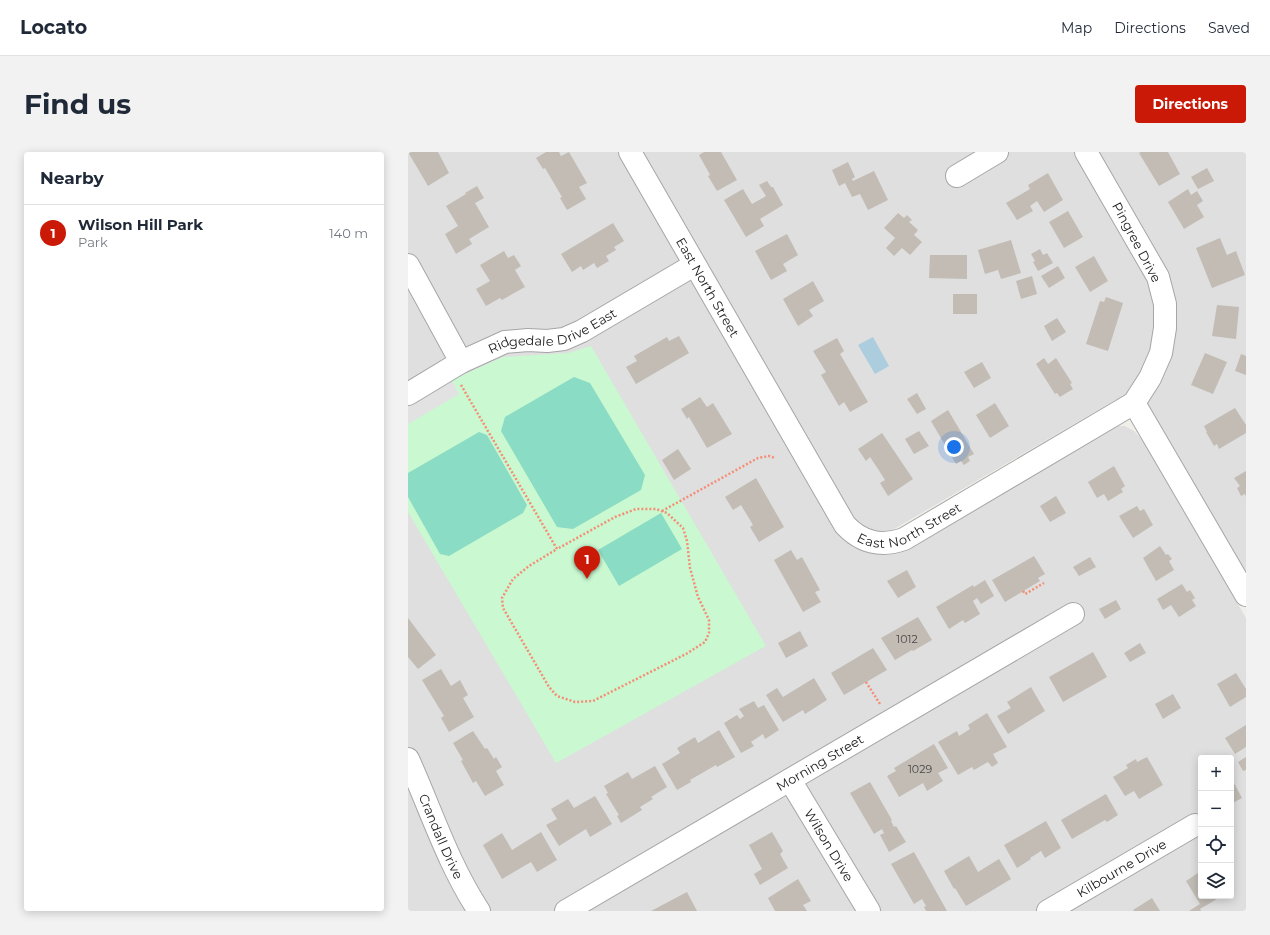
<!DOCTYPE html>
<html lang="en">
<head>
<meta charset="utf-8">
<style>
	:root { --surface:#fff; --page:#f2f2f3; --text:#1f2937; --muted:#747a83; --line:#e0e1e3; --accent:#cb1908 }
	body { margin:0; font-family:Montserrat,sans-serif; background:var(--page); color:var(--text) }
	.controls { position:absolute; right:12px; bottom:12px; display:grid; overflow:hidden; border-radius:4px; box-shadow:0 2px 10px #0003 }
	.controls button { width:36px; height:36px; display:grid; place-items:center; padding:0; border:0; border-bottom:1px solid var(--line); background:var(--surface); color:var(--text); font:20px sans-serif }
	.you { position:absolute; left:546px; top:295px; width:14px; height:14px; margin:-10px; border:3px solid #fff; border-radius:50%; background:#1a73e8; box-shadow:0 0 0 6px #1a73e833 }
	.badge { display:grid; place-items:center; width:26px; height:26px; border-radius:50%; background:var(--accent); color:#fff; font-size:13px; font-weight:700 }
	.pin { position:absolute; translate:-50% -33px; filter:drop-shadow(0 1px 2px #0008) }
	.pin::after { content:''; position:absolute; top:21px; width:14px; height:12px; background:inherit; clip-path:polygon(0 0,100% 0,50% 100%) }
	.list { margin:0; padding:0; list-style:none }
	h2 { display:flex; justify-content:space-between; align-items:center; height:52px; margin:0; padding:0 16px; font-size:17px }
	h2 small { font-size:13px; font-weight:400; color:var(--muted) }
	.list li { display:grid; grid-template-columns:26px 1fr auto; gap:12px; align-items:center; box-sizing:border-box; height:56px; padding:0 16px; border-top:1px solid var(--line) }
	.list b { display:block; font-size:15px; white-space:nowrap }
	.list p { margin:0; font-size:13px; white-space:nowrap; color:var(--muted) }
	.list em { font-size:13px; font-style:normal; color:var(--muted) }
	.icon { flex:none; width:22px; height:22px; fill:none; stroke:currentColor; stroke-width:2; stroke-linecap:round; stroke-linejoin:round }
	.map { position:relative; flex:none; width:838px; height:759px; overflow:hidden; border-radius:4px }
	header { display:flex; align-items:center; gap:24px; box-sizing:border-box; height:56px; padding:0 20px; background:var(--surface); border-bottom:1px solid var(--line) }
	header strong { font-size:19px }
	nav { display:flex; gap:22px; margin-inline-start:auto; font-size:14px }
	.intro { display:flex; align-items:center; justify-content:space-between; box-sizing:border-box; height:96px; padding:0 24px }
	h1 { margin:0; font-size:28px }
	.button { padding:10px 18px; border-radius:4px; background:var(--accent); color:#fff; font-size:14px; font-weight:700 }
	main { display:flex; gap:24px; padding:0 24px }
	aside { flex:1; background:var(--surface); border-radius:4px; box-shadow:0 2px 10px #0003 }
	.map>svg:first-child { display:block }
</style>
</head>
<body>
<header>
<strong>Locato</strong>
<nav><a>Map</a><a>Directions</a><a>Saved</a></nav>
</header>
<div class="intro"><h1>Find us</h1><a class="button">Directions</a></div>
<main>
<aside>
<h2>Nearby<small></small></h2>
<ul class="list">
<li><span class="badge">1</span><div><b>Wilson Hill Park</b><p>Park</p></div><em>140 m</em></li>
</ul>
</aside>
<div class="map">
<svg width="838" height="759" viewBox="0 0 838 759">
	<rect width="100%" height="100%" fill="#f1efe9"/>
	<path fill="#dfdfdf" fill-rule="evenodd" d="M 0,0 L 210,0 L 429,380 L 445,394 L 461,400 L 705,274 L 717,274 L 726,279 L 734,288 L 838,466 L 838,759 L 0,759 ZM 793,606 L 823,606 L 823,744 L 793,744 Z
		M 234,0 L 838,0 L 838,426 L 754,281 L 713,259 L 707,248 L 481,380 L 468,381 L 448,371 Z"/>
	<path fill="#c9f8d1" d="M 183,194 L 358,494 L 148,611 L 0,360 L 0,255 L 44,228 L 95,205 L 160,201 Z"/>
	<path fill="#8bdcc4" d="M 166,225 L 182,231 L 237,323 L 233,338 L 165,377 L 149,375 L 93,279 L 97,265 Z
		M 71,280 L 79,283 L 119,353 L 115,361 L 41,404 L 32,402 L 0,345 L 0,321 Z
		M 253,361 L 274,397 L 211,434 L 190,398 Z"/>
	<path fill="#e2e2e2" d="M 44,228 L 51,242 L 0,272 L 0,255 Z"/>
	<path fill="#abcddd" d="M 465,185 L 481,214 L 467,222 L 450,193 Z"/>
	<path fill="#c2bcb5" d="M 0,0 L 30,0 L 41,21 L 20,34 Z
		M 138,0 L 151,0 L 153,4 L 161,0 L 179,31 L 171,35 L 178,47 L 159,58 L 152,46 L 154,45 L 137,16 L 135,17 L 128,6 Z
		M 296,0 L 313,0 L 329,28 L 309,39 L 300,24 L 302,23 L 301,21 L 291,3 Z
		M 733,0 L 760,0 L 772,22 L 751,34 L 731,1 Z
		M 440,10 L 447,25 L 444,27 L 445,29 L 466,19 L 480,48 L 460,58 L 452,42 L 444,45 L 437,31 L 431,34 L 424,18 Z
		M 799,16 L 806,29 L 790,37 L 783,25 Z
		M 640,21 L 655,48 L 636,60 L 629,49 L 622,54 L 625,59 L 609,68 L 598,51 L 622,37 L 620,33 Z
		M 359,29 L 363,35 L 365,35 L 375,53 L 352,67 L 356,74 L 338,85 L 316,48 L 335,37 L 344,52 L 358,44 L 351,33 Z
		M 69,34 L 76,46 L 67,51 L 81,75 L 61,87 L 64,92 L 48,102 L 37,82 L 50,74 L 38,54 L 58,42 L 57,41 Z
		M 780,37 L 783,43 L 789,39 L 795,49 L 789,53 L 796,65 L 776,77 L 760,50 Z
		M 660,59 L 675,85 L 656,96 L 641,70 Z
		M 490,61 L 496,66 L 499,63 L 504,68 L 501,70 L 510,78 L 506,83 L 514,90 L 502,103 L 494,96 L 486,104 L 478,96 L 487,86 L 476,76 Z
		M 205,71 L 216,89 L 206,95 L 208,98 L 198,104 L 201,109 L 189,116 L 186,111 L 175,118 L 173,114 L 164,120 L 153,102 Z
		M 379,82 L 390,103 L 375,112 L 379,119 L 363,128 L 347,99 Z
		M 812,86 L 819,103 L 828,99 L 837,123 L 804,136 L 788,96 Z
		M 603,88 L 613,121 L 593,127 L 590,118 L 577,122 L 570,98 Z
		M 632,97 L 635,103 L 639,101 L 645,111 L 630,119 L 625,110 L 627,109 L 623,102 Z
		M 96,99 L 100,106 L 106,103 L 113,114 L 107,118 L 117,135 L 94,148 L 92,146 L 78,154 L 68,137 L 82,129 L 72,113 Z
		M 522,103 L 559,103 L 559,127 L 521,126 Z
		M 686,104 L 700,129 L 682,140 L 667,115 Z
		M 650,114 L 657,126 L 641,136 L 633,124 Z
		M 624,124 L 629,142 L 613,147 L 608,129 Z
		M 405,129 L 416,149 L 401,158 L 405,164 L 390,174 L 375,147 Z
		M 545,142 L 569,142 L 569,162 L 545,162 Z
		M 698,145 L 715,151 L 700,199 L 678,192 L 692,149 L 696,150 Z
		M 809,153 L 831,155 L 828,187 L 804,184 Z
		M 649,166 L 658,180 L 644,189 L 636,174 Z
		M 271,184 L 281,201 L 228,232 L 218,215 L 229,209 L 226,204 L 259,185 L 261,189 Z
		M 429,186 L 436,199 L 432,202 L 460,250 L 442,260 L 436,250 L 431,254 L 413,223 L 418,220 L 405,199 Z
		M 797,201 L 819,210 L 805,242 L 783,233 Z
		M 833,202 L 838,204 L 838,223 L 827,219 Z
		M 636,206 L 640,212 L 648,206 L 664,231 L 662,232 L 665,237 L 652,245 L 649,241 L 647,242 L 628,212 Z
		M 574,210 L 583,226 L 566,236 L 556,220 Z
		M 509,241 L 518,257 L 509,262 L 499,247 Z
		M 292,245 L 299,255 L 305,251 L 324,282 L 299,296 L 281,265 L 279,267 L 273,257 Z
		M 587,251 L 601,274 L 582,286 L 568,263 Z
		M 827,256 L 838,273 L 838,281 L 811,297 L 809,292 L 806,294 L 798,280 L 799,280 L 796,274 Z
		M 540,258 L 566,302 L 560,305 L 562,309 L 556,313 L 553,309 L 548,312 L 523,269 Z
		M 511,279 L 521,294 L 506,302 L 497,287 Z
		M 474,281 L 505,327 L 480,344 L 472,331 L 477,328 L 470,317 L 462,305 L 458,309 L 450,297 Z
		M 270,297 L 283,317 L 266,328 L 254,308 Z
		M 706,314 L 717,334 L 713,337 L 715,340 L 700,349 L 696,342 L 689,346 L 680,330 Z
		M 838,319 L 838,345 L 837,342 L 833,344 L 829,336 L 832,334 L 826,326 Z
		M 348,326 L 376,375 L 351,390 L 342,375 L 345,373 L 333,353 L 325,358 L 317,345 Z
		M 648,344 L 658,361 L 642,370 L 632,354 Z
		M 729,354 L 732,359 L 736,357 L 745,373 L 725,386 L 711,364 Z
		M 752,394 L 758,403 L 760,402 L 764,407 L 761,409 L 766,418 L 748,429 L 735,406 Z
		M 383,398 L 389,408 L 394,405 L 412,438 L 407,440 L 413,450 L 395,460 L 366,408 Z
		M 626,404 L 637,422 L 630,426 L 632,429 L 597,450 L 584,428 Z
		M 682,405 L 688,415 L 671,424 L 665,415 Z
		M 499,418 L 508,435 L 490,446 L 479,429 Z
		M 577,428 L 586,444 L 573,452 L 569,446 L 565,449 L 572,462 L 557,471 L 555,468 L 541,477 L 528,455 L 565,433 L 566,435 Z
		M 774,432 L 779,440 L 782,438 L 787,446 L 784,448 L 788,454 L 771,465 L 763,453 L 755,458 L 749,447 Z
		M 708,448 L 713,457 L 697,467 L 691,457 Z
		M 510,465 L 524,488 L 505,499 L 504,498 L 487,508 L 473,486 Z
		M 0,466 L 28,503 L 10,517 L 0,505 Z
		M 392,479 L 400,494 L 378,506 L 370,491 Z
		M 732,491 L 738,501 L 722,510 L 716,501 Z
		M 465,496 L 479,518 L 436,543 L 423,521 Z
		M 685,500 L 699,525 L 655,550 L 641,525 Z
		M 33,517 L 43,534 L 52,528 L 60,543 L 55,546 L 66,565 L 41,580 L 33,566 L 36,564 L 14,528 Z
		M 828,521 L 838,537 L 838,545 L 822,555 L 809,532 Z
		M 406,526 L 419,548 L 397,562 L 395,558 L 375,570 L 358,543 L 369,536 L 375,545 Z
		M 623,535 L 637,559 L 600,582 L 589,564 L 603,556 L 599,550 Z
		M 765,542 L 773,556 L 755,567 L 747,552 Z
		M 346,549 L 350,556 L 356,553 L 371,578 L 357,587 L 355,582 L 343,590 L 346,594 L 333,601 L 316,571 L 329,563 L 332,567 L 336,564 L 331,557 Z
		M 579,561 L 599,595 L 585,602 L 590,611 L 584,615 L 580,610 L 566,618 L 564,615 L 550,623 L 530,590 L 549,579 L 551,584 L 562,577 L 560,573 Z
		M 838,573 L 838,595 L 827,602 L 817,586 Z
		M 311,578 L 327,605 L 309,615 L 308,613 L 282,628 L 283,630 L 269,638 L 254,612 L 272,601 L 269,596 L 287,585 L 290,591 Z
		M 65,579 L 77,597 L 79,596 L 86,607 L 88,605 L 94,615 L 88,619 L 96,633 L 77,644 L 68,629 L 65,631 L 53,609 L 55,608 L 45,591 Z
		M 526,592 L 540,616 L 530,621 L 535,629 L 519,639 L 515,631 L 491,645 L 479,624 L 488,619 L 486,616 Z
		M 739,605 L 755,633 L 731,647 L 726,639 L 717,644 L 705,625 L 720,616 L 718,613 L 728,607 L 729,610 Z
		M 838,605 L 838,618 L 835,619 L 830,610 Z
		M 247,614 L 259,635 L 243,645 L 245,647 L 232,655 L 234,658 L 213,671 L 209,664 L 211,663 L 198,642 L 200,641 L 196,634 L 220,620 L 224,627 Z
		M 462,630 L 484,668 L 483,669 L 486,675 L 488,674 L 498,690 L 481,700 L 472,683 L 476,681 L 474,677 L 466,682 L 442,641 Z
		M 826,631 L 834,646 L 823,652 L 823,633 Z
		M 698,642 L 710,663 L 699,670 L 697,668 L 664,687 L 653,668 Z
		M 187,644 L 204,672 L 182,685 L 178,677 L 151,694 L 138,673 L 149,667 L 143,657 L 160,647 L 166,656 Z
		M 638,669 L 653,696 L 637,706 L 633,699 L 622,706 L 623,707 L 609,716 L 596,693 Z
		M 133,680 L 149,708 L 129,720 L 123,710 L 94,727 L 75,693 L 94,681 L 104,698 Z
		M 364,680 L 375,699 L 372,702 L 380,716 L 352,733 L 346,722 L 354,717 L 341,693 Z
		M 506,700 L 539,759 L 518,759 L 516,755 L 518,754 L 514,747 L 506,752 L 483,712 Z
		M 561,704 L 570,720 L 591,707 L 603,727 L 558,754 L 547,736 L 546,737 L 536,719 Z
		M 793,719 L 793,744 L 808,744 L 809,747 L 792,757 L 793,759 L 781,759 L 792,752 L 778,729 Z
		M 390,727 L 403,749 L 395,753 L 399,759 L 367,759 L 360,746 Z
		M 279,740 L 289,759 L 243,759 Z
		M 744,746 L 752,759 L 726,759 L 725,758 Z"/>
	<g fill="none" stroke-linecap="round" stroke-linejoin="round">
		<g stroke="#a6a6a6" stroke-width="24">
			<g id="minor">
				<path id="s1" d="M 222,0 L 437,373 C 454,391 473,395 496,387 L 726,251 L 742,226 L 753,201 L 757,176 L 757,152 L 750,125 L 678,0"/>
				<path d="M 549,24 L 589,0"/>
				<path d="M 0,113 L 53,210"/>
				<path id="s2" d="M 0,242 L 53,210 L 97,190 L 120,188 L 139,189 L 156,187 L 174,179 L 286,113"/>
				<path d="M 726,251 L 838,443"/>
				<path id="s3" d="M 0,607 C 23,658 40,712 71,759"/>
				<path id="s4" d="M 382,628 L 461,759"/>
				<path id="s5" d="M 158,759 L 665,462"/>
				<path id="s6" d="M 640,759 L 787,673"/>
			</g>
		</g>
		<path stroke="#f58e76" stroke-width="2.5" stroke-dasharray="2 2" stroke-linecap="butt" d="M 53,233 L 149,397 L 121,414 L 105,427 L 94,446 L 95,456 L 141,535 L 149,544 L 167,550 L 185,549 L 278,502 L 297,490 L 301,481 L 301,468 L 290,445 L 282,416 L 279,389 L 275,376 L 259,361 L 248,357 L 228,357 L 207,365 L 149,397
			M 254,359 L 350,306 L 361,304 L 367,306
			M 615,439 L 617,442 L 636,431
			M 458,530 L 472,552"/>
		<use href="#minor" stroke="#fff" stroke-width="22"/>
	</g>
	<g text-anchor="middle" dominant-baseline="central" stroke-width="3" stroke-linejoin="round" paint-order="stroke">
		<g font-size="11" fill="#4a4847">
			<text x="499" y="487">1012</text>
			<text x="512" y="617">1029</text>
		</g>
		<g font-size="13" fill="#222" stroke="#fff">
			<text transform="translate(729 90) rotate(62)">Pingree Drive</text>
			<text stroke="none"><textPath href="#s1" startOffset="156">East North Street</textPath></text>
			<text stroke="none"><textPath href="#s2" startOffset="160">Ridgedale Drive East</textPath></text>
			<text stroke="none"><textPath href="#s1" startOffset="504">East North Street</textPath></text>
			<text stroke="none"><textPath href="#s5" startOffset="294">Morning Street</textPath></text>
			<text stroke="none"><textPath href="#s3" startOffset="84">Crandall Drive</textPath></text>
			<text stroke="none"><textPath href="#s4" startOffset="76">Wilson Drive</textPath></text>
			<text stroke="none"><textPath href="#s6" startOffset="85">Kilbourne Drive</textPath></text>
		</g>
	</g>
</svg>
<div class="controls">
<button>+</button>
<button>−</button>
<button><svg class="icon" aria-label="locate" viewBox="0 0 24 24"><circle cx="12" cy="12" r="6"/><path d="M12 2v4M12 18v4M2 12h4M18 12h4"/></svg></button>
<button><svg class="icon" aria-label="layers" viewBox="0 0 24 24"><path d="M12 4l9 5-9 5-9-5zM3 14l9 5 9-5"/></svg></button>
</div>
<div class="you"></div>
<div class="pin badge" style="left:179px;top:427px">1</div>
</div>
</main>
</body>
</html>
